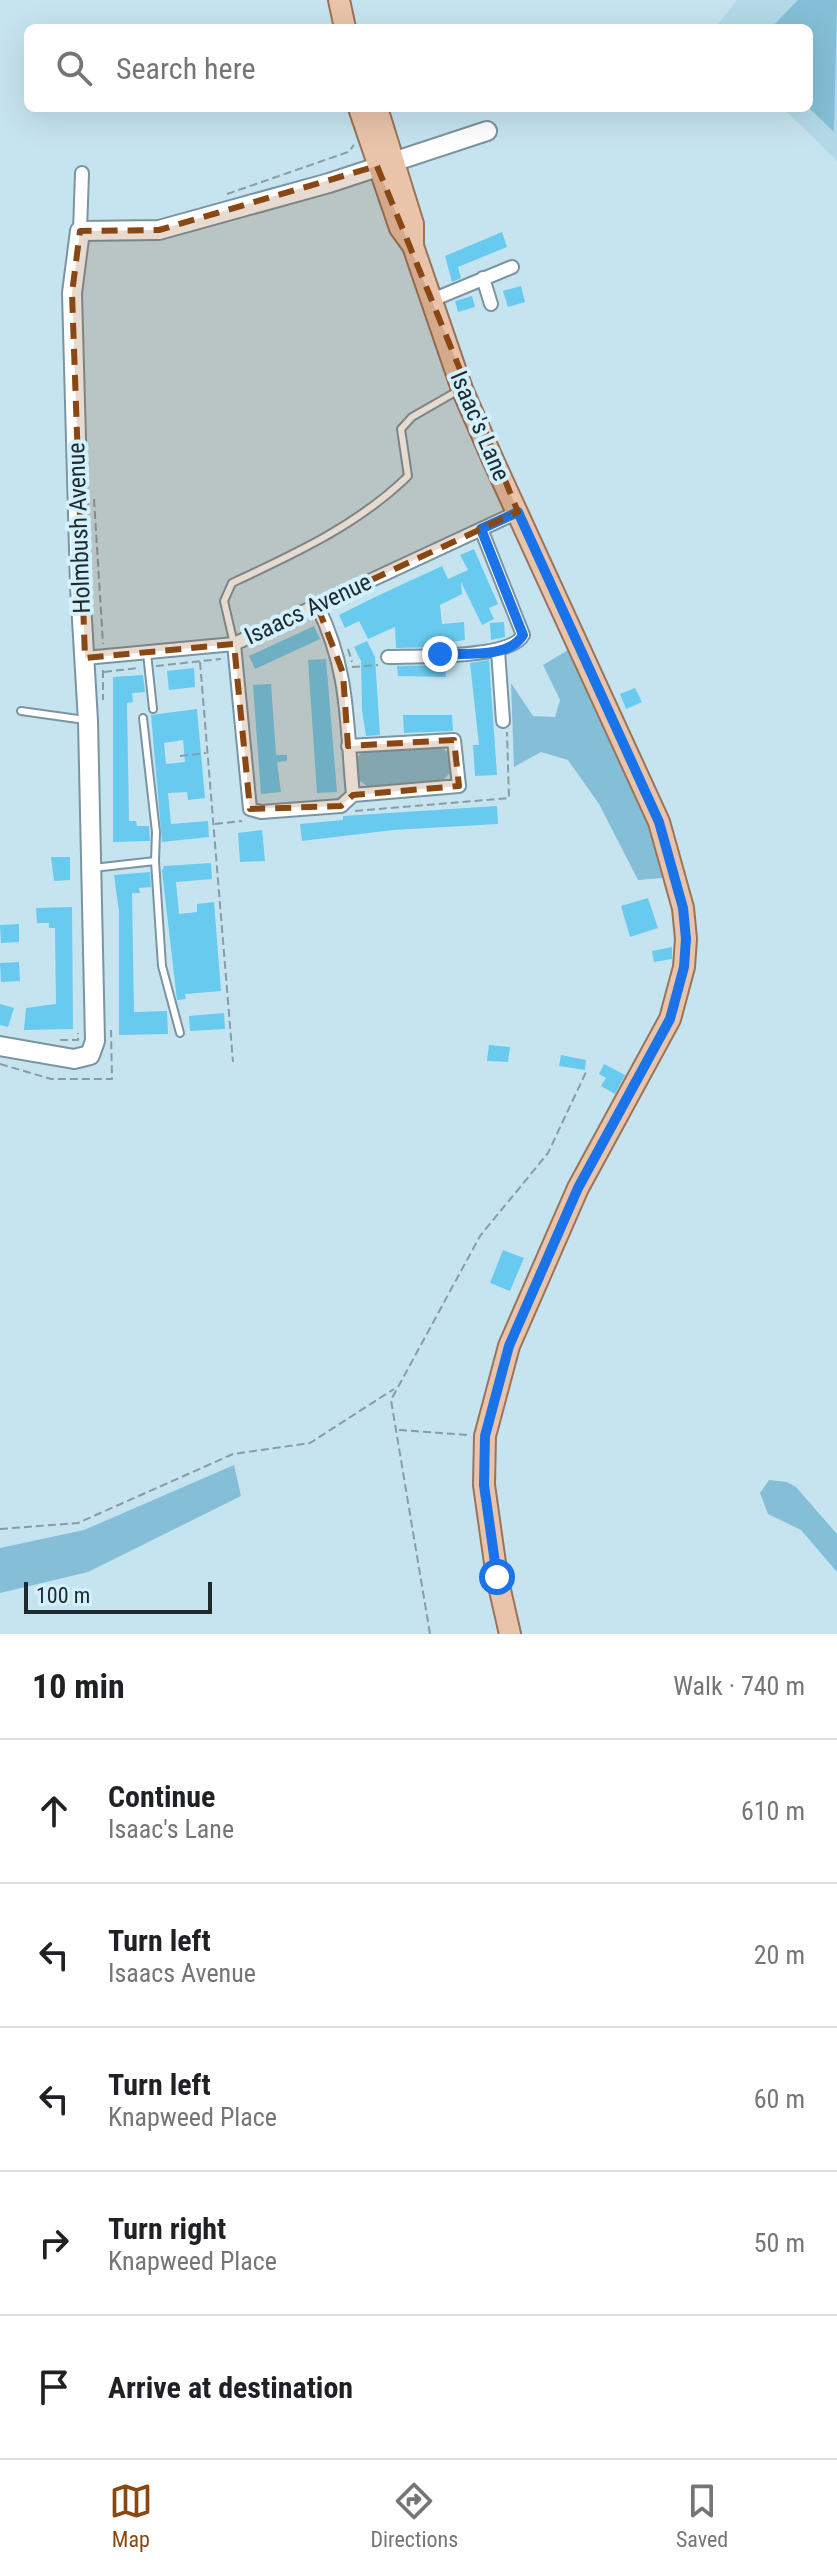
<!DOCTYPE html>
<html lang="en">
<head>
<meta charset="utf-8">
<style>
	:root { --surface:#fff; --page:#f6f6f6; --text:#202124; --muted:#757577; --line:#e0e0e0; --accent:#894813 }
	body { margin:0; font-family:"Roboto Condensed",sans-serif; background:var(--page); color:var(--text) }
	.scale { position:absolute; left:24px; bottom:20px; width:188px; box-sizing:border-box; padding-left:8px; border:4px solid #1e292e; border-top:0; font-size:22px; line-height:28px; white-space:nowrap; color:#1e292e; -webkit-text-stroke:6px #d3f1fd; paint-order:stroke }
	.stop { position:absolute; width:24px; height:24px; margin:-18px; border:6px solid #1a73e8; border-radius:50%; background:#fff }
	.stop.end { background:#1a73e8; border-color:#fff; box-shadow:0 2px 8px #0008 }
	.list { margin:0; padding:0; list-style:none }
	h2 { display:flex; justify-content:space-between; align-items:center; height:104px; margin:0; padding:0 32px; font-size:34px }
	h2 small { font-size:26px; font-weight:400; color:var(--muted) }
	.list li { display:grid; grid-template-columns:52px 1fr auto; gap:24px; align-items:center; box-sizing:border-box; height:144px; padding:0 32px; border-top:2px solid var(--line) }
	.list b { display:block; font-size:30px; white-space:nowrap }
	.list p { margin:0; font-size:26px; white-space:nowrap; color:var(--muted) }
	.list em { font-size:26px; font-style:normal; color:var(--muted) }
	.icon { flex:none; width:44px; height:44px; fill:none; stroke:currentColor; stroke-width:2; stroke-linecap:round; stroke-linejoin:round }
	.map { position:relative; flex:none; width:837px; height:1634px; overflow:hidden }
	.search { position:absolute; background:var(--surface); box-shadow:0 8px 32px #0002; left:24px; right:24px; top:24px; height:88px; display:flex; align-items:center; gap:20px; box-sizing:border-box; padding:0 28px; border-radius:12px; color:var(--muted); font-size:30px }
	.sheet { height:824px; background:var(--surface) }
	nav { display:flex; justify-content:space-around; align-items:center; box-sizing:border-box; height:112px; border-top:2px solid var(--line); background:var(--surface); font-size:22px; color:var(--muted) }
	nav a { display:grid; justify-items:center; gap:4px }
	nav .on { color:var(--accent) }
	.map>svg:first-child { display:block }
</style>
</head>
<body>
<div class="map">
<svg width="837" height="1634" viewBox="0 0 837 1634">
	<rect width="100%" height="100%" fill="#c6e4f0"/>
	<path fill="#b3d9e8" d="M 737,0 L 837,0 L 837,161 L 783,108 L 809,108 L 809,28 L 715,28 Z"/>
	<path fill="#84bfd7" d="M 798,0 L 837,0 L 834,132 L 809,108 L 809,28 L 771,28 Z
		M 578,644 L 675,877 L 638,880 L 599,804 L 568,760 L 541,752 L 514,767 L 511,683 L 533,716 L 555,717 L 560,700 L 543,665 Z
		M 438,746 L 448,752 L 450,773 L 442,781 L 367,786 L 357,779 L 355,760 L 362,752 Z
		M 234,1465 L 241,1496 L 88,1572 L 0,1593 L 0,1548 L 84,1530 Z
		M 769,1480 L 787,1482 L 796,1487 L 837,1534 L 837,1572 L 801,1530 L 768,1514 L 760,1493 Z"/>
	<path fill="#69caef" fill-rule="evenodd" d="M 502,232 L 507,247 L 458,267 L 461,278 L 452,282 L 445,256 Z
		M 521,286 L 525,302 L 508,307 L 503,291 Z
		M 472,296 L 475,307 L 458,312 L 455,301 Z
		M 474,549 L 498,604 L 489,608 L 494,619 L 482,625 L 461,582 L 462,594 L 440,605 L 442,624 L 464,622 L 465,640 L 443,643 L 444,647 L 396,648 L 395,627 L 368,639 L 359,621 L 345,628 L 339,615 L 375,597 L 442,566 L 448,579 L 468,570 L 460,555 Z
		M 504,622 L 505,637 L 491,640 L 490,623 Z
		M 314,626 L 320,639 L 255,669 L 249,656 Z
		M 367,641 L 375,657 L 380,735 L 366,736 L 362,710 L 361,661 L 354,647 Z
		M 326,659 L 337,792 L 317,793 L 308,660 Z
		M 489,660 L 497,775 L 475,776 L 473,745 L 479,745 L 470,663 Z
		M 445,665 L 446,677 L 398,676 L 397,666 Z
		M 194,668 L 195,687 L 169,690 L 167,671 Z
		M 143,675 L 145,692 L 132,693 L 133,702 L 127,703 L 129,821 L 136,821 L 137,826 L 149,826 L 150,841 L 113,842 L 113,677 Z
		M 271,684 L 276,755 L 287,755 L 287,761 L 277,762 L 281,792 L 261,794 L 253,685 Z
		M 635,688 L 642,702 L 626,709 L 620,694 Z
		M 197,709 L 205,798 L 188,800 L 187,792 L 168,793 L 171,824 L 208,821 L 209,837 L 162,842 L 151,715 ZM 183,740 L 185,762 L 166,764 L 164,743 Z
		M 403,715 L 452,715 L 453,731 L 404,733 Z
		M 497,806 L 498,824 L 393,830 L 302,841 L 300,824 L 343,820 L 343,816 Z
		M 262,830 L 265,861 L 240,862 L 238,833 Z
		M 51,857 L 70,857 L 70,880 L 54,881 Z
		M 211,863 L 212,879 L 176,882 L 179,914 L 197,912 L 197,904 L 214,902 L 221,991 L 185,994 L 186,999 L 177,1000 L 162,871 L 164,866 Z
		M 150,872 L 151,887 L 139,888 L 140,893 L 132,893 L 134,1012 L 167,1011 L 168,1034 L 119,1035 L 119,912 L 114,875 Z
		M 648,898 L 658,928 L 630,937 L 621,906 Z
		M 72,907 L 73,1029 L 24,1030 L 26,1008 L 56,1004 L 55,928 L 49,928 L 49,923 L 37,923 L 36,908 Z
		M 19,924 L 19,942 L 1,943 L 0,925 Z
		M 672,947 L 672,959 L 654,962 L 652,951 Z
		M 19,962 L 20,981 L 1,982 L 0,963 Z
		M 0,1004 L 14,1008 L 8,1027 L 0,1025 Z
		M 224,1013 L 225,1029 L 190,1031 L 189,1016 Z
		M 489,1045 L 510,1047 L 508,1062 L 487,1061 Z
		M 561,1055 L 586,1060 L 585,1070 L 559,1066 Z
		M 604,1064 L 625,1075 L 615,1094 L 601,1086 L 606,1078 L 599,1074 Z
		M 503,1250 L 524,1258 L 510,1291 L 490,1283 Z"/>
	<g fill="none" stroke-linecap="round" stroke-linejoin="round">
		<g stroke="#7a95a1" stroke-width="10">
			<path id="lane" d="M 234,644 L 224,601 L 232,583 C 294,554 358,525 408,476 L 401,429 L 412,417 L 459,390
				M 147,653 L 153,709
				M 21,711 L 85,720
				M 155,861 L 162,966 L 180,1033
				M 93,868 L 155,861 L 156,832 L 143,718"/>
		</g>
		<g stroke="#7a95a1" stroke-width="16">
			<path id="street" d="M 80,231 L 82,173
				M 483,278 L 491,304
				M 432,300 L 512,267
				M 234,644 L 250,809 L 261,812 L 341,806 L 353,795 C 346,723 350,672 317,605
				M 498,651 L 503,721
				M 388,657 C 415,656 511,659 523,635 L 481,529
				M 85,658 L 234,644 L 518,512
				M 348,746 L 454,740 L 459,786 L 353,795"/>
		</g>
		<g stroke="#7a95a1" stroke-width="22">
			<path id="secondary" d="M 0,1046 L 74,1059 L 90,1055 L 95,1041 L 88,721 L 80,586 L 72,293 L 80,231 L 159,230 L 329,183 L 487,131"/>
		</g>
		<g stroke="#99745a" stroke-width="24">
			<path id="primary" d="M 339,0 L 345,28
				M 359,108 L 400,228 L 413,246 L 462,389 L 493,460 L 659,822 L 683,908 L 686,939 L 684,967 L 670,1019 L 578,1188 L 509,1346 L 485,1436 L 484,1485 L 497,1577 L 510,1634
				M 377,108 L 413,224 L 413,246"/>
		</g>
		<path stroke="#869da6" stroke-width="2" stroke-dasharray="8 4" stroke-linecap="butt" d="M 227,194 L 348,152 L 354,145
			M 94,499 L 103,644
			M 348,649 L 352,662
			M 200,662 L 233,1062
			M 156,666 L 221,659
			M 352,667 L 378,665
			M 103,670 L 103,700
			M 104,672 L 138,668
			M 180,756 L 206,753
			M 355,811 L 509,798 L 507,732
			M 215,824 L 242,821
			M 60,1040 L 78,1040 L 78,1033
			M 0,1064 L 51,1079 L 112,1079 L 111,1030
			M 399,1430 L 468,1435
			M 0,1529 L 78,1523 L 233,1454 L 310,1443 L 394,1389
			M 430,1634 L 391,1400 L 480,1236 L 548,1153 L 587,1070"/>
		<use href="#lane" stroke="#fff" stroke-width="6"/>
		<use href="#street" stroke="#fff" stroke-width="12"/>
		<use href="#secondary" stroke="#fff" stroke-width="18"/>
		<use href="#primary" stroke="#e9c4aa" stroke-width="20"/>
	</g>
	<g fill="none" stroke-linecap="round" stroke-linejoin="round">
		<path stroke="#1a73e8" stroke-width="10" d="M 440,654 C 464,653 509,659 523,635 L 481,529 L 518,512 L 659,822 L 683,908 L 686,939 L 684,967 L 670,1019 L 578,1188 L 509,1346 L 485,1436 L 484,1485 L 497,1577"/>
	</g>
	<path fill="#894813" fill-opacity="0.2" stroke="#894813" stroke-width="6" stroke-dasharray="16 10" stroke-linejoin="round" d="M 377,166 L 518,512 L 317,605 L 343,673 L 348,746 L 454,740 L 459,786 L 353,795 L 341,806 L 250,809 L 234,644 L 85,658 L 72,293 L 80,231 L 159,230 Z"/>
	<g text-anchor="middle" dominant-baseline="central" stroke-width="8" stroke-linejoin="round" paint-order="stroke">
		<g font-size="24" fill="#1e292e" stroke="#d3f1fd">
			<text transform="translate(480 426) rotate(67)">Isaac's Lane</text>
			<text transform="translate(79 528) rotate(-92)">Holmbush Avenue</text>
			<text transform="translate(308 609) rotate(-25)">Isaacs Avenue</text>
		</g>
	</g>
</svg>
<div class="scale">100 m</div>
<div class="stop" style="left:497px;top:1577px"></div>
<div class="stop end" style="left:440px;top:654px"></div>
<div class="search"><svg class="icon" aria-label="search" viewBox="0 0 24 24"><circle cx="10" cy="10" r="6"/><path d="M15 15l6 6"/></svg>Search here</div>
</div>
<section class="sheet">
<h2>10 min<small>Walk · 740 m</small></h2>
<ul class="list">
<li><svg class="icon" aria-label="ahead" viewBox="0 0 24 24"><path d="M12 20V5M6 11l6-6 6 6"/></svg><div><b>Continue</b><p>Isaac's Lane</p></div><em>610 m</em></li>
<li><svg class="icon" aria-label="left" viewBox="0 0 24 24"><path d="M17 20v-9H6M10 6l-5 5 5 5"/></svg><div><b>Turn left</b><p>Isaacs Avenue</p></div><em>20 m</em></li>
<li><svg class="icon" aria-label="left" viewBox="0 0 24 24"><path d="M17 20v-9H6M10 6l-5 5 5 5"/></svg><div><b>Turn left</b><p>Knapweed Place</p></div><em>60 m</em></li>
<li><svg class="icon" aria-label="right" viewBox="0 0 24 24"><path d="M7 20v-9h11M14 6l5 5-5 5"/></svg><div><b>Turn right</b><p>Knapweed Place</p></div><em>50 m</em></li>
<li><svg class="icon" aria-label="arrive" viewBox="0 0 24 24"><path d="M6 21V4h12l-3 4 3 4H6"/></svg><div><b>Arrive at destination</b></div></li>
</ul>
</section>
<nav>
<a class="on"><svg class="icon" aria-label="map" viewBox="0 0 24 24"><path d="M3 6l6-2 6 2 6-2v14l-6 2-6-2-6 2zM9 4v14M15 6v14"/></svg>Map</a>
<a><svg class="icon" aria-label="directions" viewBox="0 0 24 24"><path d="M12 3l9 9-9 9-9-9zM9 14v-3h6M13 9l2 2-2 2"/></svg>Directions</a>
<a><svg class="icon" aria-label="saved" viewBox="0 0 24 24"><path d="M7 4h10v16l-5-4-5 4z"/></svg>Saved</a>
</nav>
</body>
</html>
